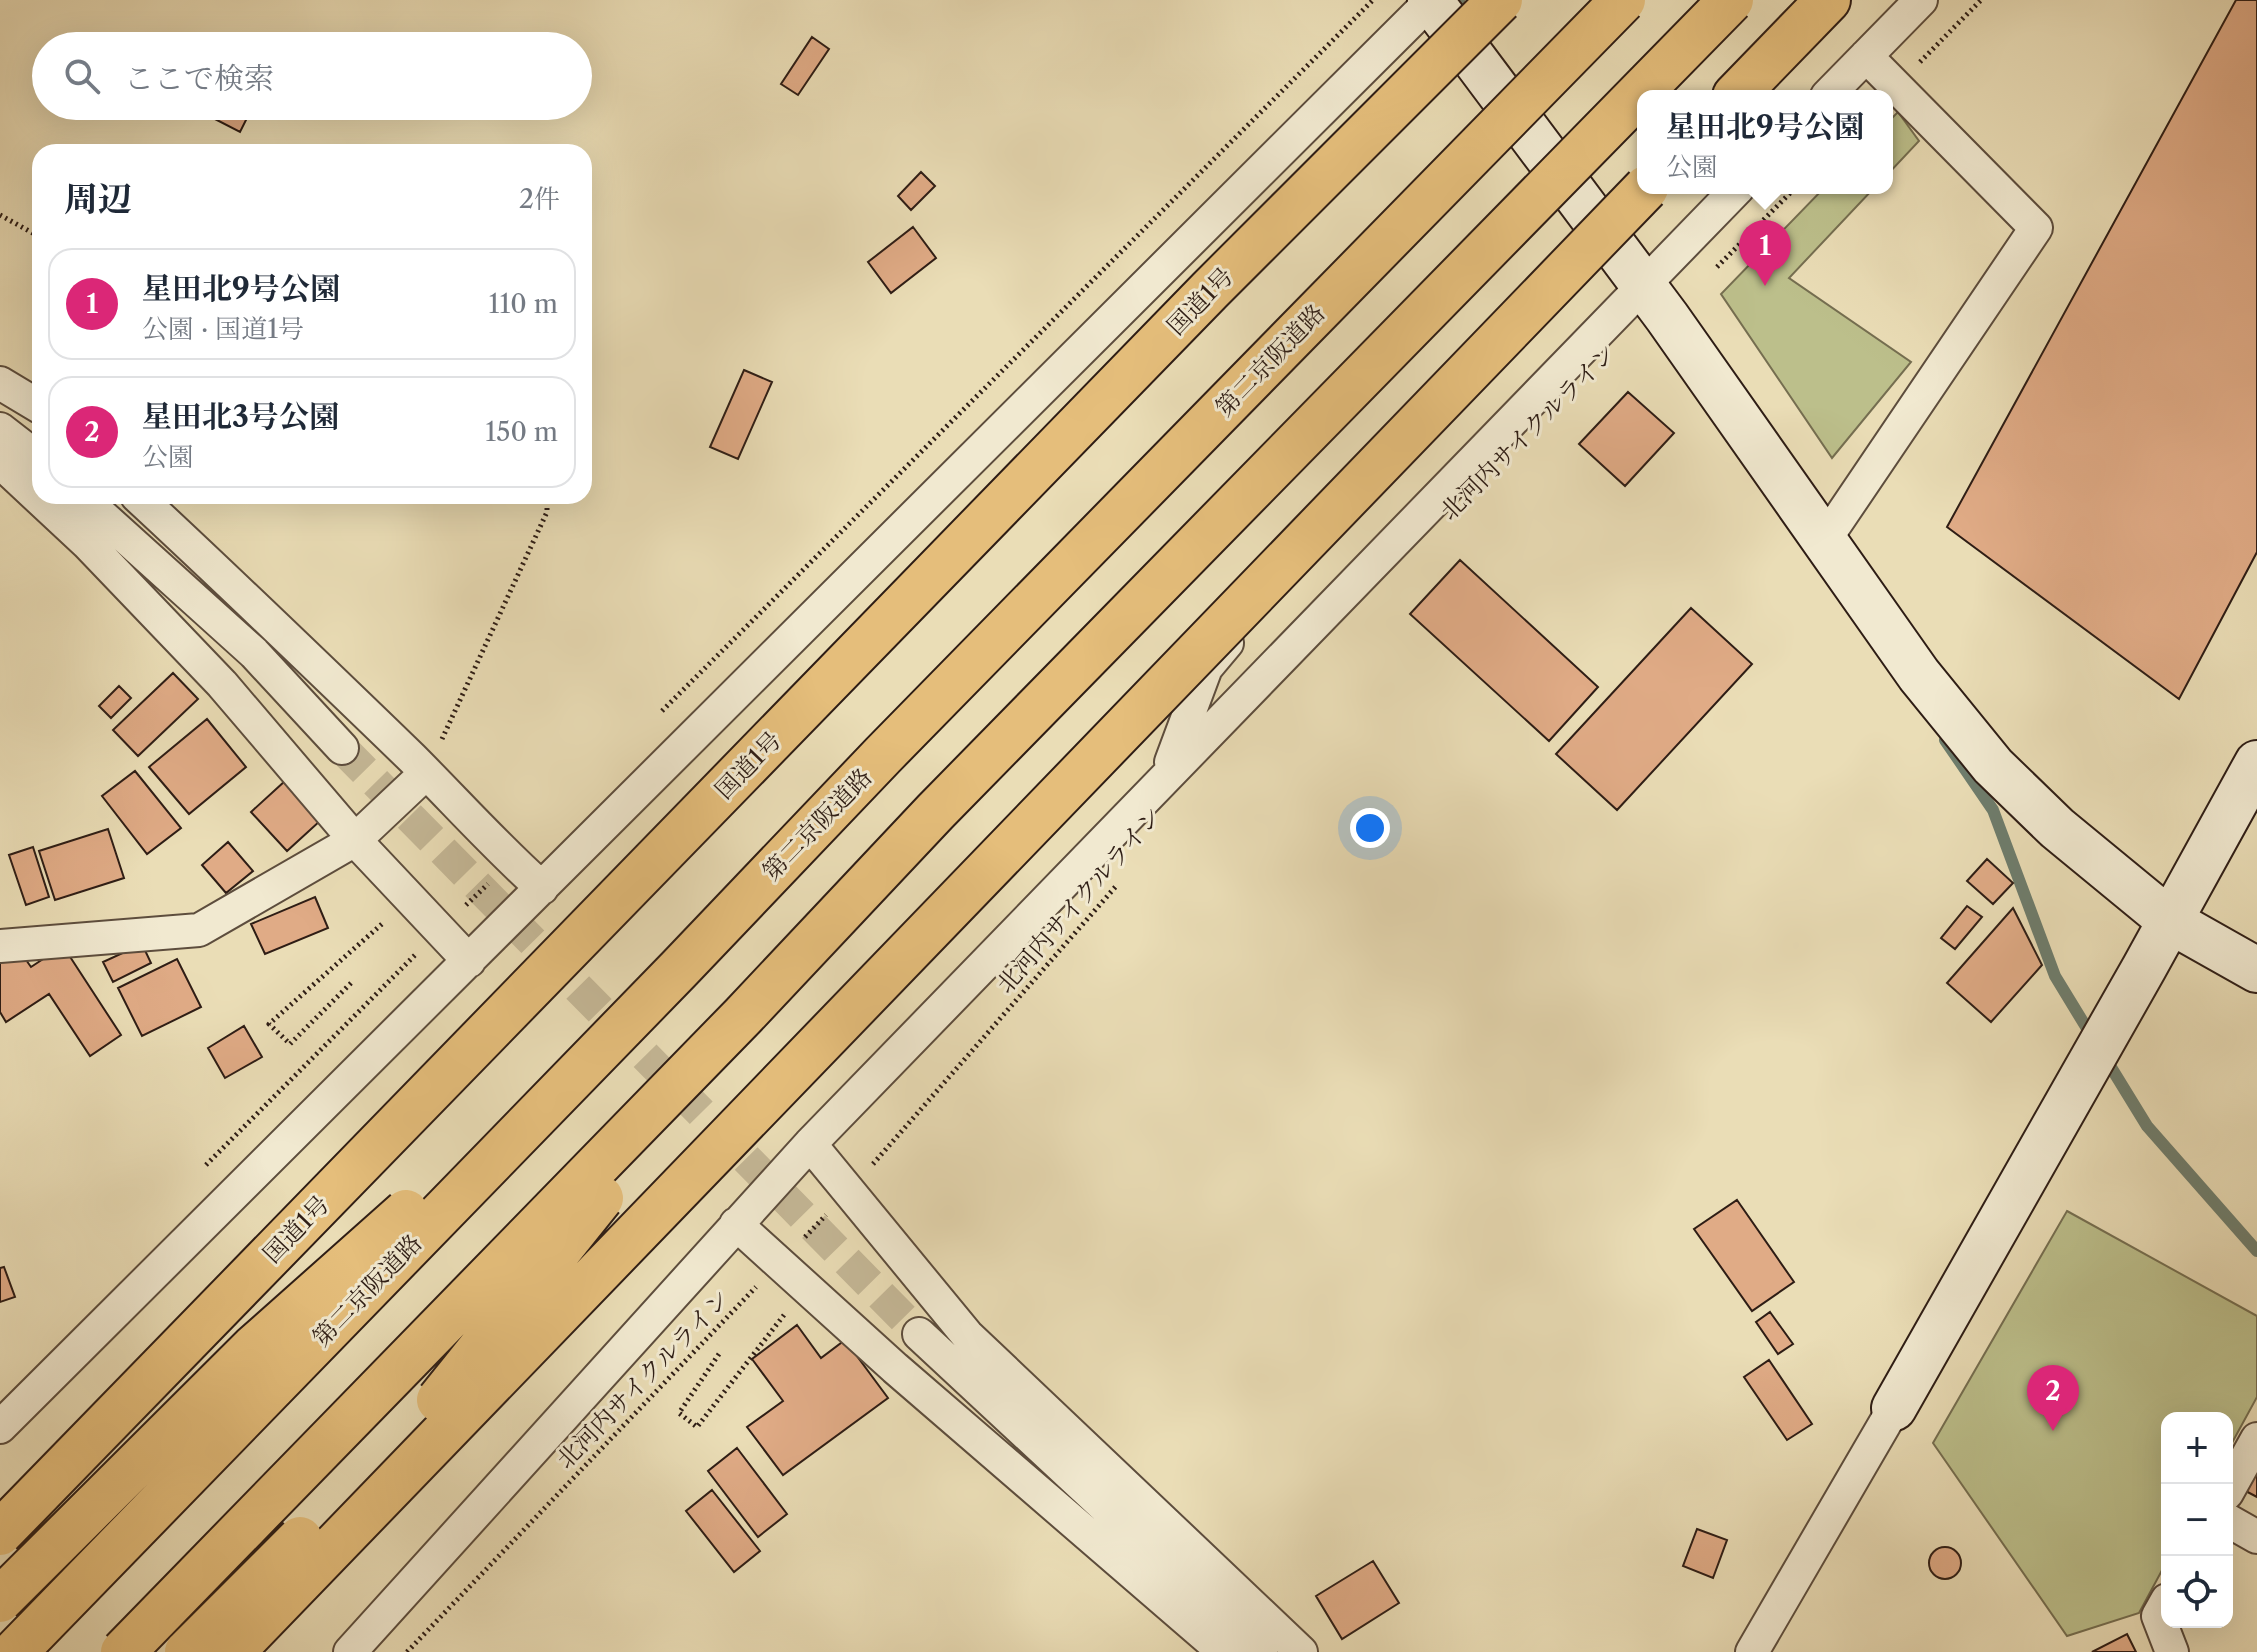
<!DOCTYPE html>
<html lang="ja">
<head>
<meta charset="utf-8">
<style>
	:root { --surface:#fff; --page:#f6f6f7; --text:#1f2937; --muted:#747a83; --line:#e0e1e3; --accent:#db2777 }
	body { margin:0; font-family:"Libre Caslon Text","Noto Serif JP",serif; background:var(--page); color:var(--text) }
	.controls { position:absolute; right:24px; bottom:24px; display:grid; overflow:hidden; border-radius:16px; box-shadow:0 8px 32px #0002 }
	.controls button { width:72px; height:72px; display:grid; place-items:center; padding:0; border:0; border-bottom:2px solid var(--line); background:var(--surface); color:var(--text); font:40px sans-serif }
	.you { position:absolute; left:1370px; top:828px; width:28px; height:28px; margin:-20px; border:6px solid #fff; border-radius:50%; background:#1a73e8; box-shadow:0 0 0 12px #1a73e833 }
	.badge { display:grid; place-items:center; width:52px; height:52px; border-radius:50%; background:var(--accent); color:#fff; font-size:26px; font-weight:700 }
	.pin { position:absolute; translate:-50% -66px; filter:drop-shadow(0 2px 4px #0008) }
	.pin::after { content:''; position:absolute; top:42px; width:28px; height:24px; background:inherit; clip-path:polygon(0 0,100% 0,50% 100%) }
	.popup { position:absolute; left:1637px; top:90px; width:256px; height:104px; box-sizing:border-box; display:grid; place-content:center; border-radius:16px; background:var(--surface); filter:drop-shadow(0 2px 6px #0005); font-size:26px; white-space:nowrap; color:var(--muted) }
	.popup b { font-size:30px; color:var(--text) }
	.popup::after { content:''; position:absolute; left:50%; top:100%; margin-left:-16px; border:16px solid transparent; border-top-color:var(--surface) }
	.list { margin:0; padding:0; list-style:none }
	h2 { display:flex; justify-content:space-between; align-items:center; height:104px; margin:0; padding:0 32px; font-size:34px }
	h2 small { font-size:26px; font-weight:400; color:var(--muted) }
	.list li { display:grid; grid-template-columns:52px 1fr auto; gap:24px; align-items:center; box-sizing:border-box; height:112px; margin:0 16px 16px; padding:0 16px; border:2px solid var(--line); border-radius:24px }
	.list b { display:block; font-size:30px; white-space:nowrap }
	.list p { margin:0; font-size:26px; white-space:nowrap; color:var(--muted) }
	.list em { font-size:26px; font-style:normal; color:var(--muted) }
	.icon { flex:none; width:44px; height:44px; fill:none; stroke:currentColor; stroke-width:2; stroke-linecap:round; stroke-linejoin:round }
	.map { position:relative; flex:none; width:2257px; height:1652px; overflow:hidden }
	.search { position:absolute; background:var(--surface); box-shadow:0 8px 32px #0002; left:32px; top:32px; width:560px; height:88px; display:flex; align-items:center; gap:20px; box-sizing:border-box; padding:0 28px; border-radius:44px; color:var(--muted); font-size:30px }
	.panel { position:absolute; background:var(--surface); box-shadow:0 8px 32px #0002; left:32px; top:144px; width:560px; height:360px; border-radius:24px }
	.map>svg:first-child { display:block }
</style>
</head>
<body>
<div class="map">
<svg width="2257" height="1652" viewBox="0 0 2257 1652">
	<rect width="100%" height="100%" fill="#eaddb6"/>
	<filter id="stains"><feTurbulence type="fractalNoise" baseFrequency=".0025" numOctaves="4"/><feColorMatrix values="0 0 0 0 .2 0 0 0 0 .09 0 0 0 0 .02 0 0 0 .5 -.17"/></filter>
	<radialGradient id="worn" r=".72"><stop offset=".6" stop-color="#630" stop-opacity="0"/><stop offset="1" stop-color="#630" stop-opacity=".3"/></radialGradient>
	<path fill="#bcbf8b" stroke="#756e50" stroke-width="2" d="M 1898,112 L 1919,141 L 1887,175 L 1887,123 Z
		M 1824,188 L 1874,188 L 1789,278 L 1911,362 L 1832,458 L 1721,294 Z
		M 2067,1211 L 2257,1316 L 2257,1397 L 2227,1452 L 2227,1418 L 2167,1418 L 2167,1561 L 2139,1613 L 2067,1636 L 1933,1443 Z"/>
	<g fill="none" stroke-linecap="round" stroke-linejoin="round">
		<path stroke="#6e7d6d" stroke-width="12" d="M 1458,0 L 1471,20
			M 1945,740 L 1993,810 L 2055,976 L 2094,1040
			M 2104,1056 L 2147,1126 L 2257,1251"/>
	</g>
	<path fill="#e0ab86" stroke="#2e1d15" stroke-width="2" d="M 2236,0 L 2257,0 L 2257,552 L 2179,699 L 1947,527 Z
		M 812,37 L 829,49 L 798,95 L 781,84 Z
		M 217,106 L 253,106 L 240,132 L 211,117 Z
		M 921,172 L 935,186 L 911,210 L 898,196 Z
		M 913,227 L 936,258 L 891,293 L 868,262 Z
		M 744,370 L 772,382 L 738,459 L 710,447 Z
		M 1628,392 L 1674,433 L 1625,486 L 1579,444 Z
		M 1460,560 L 1598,687 L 1549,741 L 1410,614 Z
		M 1691,608 L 1752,664 L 1617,810 L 1556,754 Z
		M 173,673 L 198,699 L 138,756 L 113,730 Z
		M 119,686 L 131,698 L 111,718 L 99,706 Z
		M 207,719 L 246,767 L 189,814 L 149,767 Z
		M 135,771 L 181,828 L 147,854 L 102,796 Z
		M 285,781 L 321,820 L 287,851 L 251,812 Z
		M 108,829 L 124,878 L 55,900 L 39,851 Z
		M 228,842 L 253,871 L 226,893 L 202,865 Z
		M 33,847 L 49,897 L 26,905 L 9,855 Z
		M 1987,859 L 2013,883 L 1993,904 L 1967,881 Z
		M 315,897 L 328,928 L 265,954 L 251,924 Z
		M 1967,906 L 1982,917 L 1955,949 L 1941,938 Z
		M 2013,908 L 2042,965 L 1991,1022 L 1947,983 Z
		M 142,944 L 151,963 L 113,982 L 103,962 Z
		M 63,946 L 121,1035 L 90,1056 L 49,994 L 6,1022 L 0,1012 L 0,961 L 19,950 L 31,967 Z
		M 177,959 L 201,1007 L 142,1036 L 118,988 Z
		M 244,1026 L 262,1057 L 225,1078 L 208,1048 Z
		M 1737,1200 L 1794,1282 L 1752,1311 L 1694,1229 Z
		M 4,1267 L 15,1297 L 0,1302 L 0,1268 Z
		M 1770,1312 L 1793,1344 L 1778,1354 L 1756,1322 Z
		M 797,1325 L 821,1358 L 845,1340 L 888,1398 L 783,1475 L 747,1427 L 783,1401 L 752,1359 Z
		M 1769,1360 L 1812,1424 L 1787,1440 L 1744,1377 Z
		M 737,1448 L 787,1514 L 758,1537 L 708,1471 Z
		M 2257,1457 L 2257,1497 L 2240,1488 Z
		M 712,1490 L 760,1551 L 734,1572 L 686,1511 Z
		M 1697,1529 L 1727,1540 L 1713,1578 L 1683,1566 Z
		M1929 1563a16 16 0 1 1 32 0a16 16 0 1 1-32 0Z
		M 1373,1561 L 1399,1603 L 1342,1639 L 1316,1596 Z
		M 2127,1634 L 2136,1652 L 2092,1652 Z"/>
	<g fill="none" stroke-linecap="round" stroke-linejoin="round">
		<path stroke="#c4b796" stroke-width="32" stroke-dasharray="32 16" stroke-linecap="butt" d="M 342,748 L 919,1334"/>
		<g stroke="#5d4d3d" stroke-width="36">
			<path id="street" d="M 1827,96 L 1921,0
				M 0,383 L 40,407
				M 0,429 L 40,460
				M 0,462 L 87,543 L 222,684 L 355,840 L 469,961
				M 80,496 L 254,653 L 342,748
				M 137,496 C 230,582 321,670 412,758 C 455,801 496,847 542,888
				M 1824,541 L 2036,228 L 1866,56
				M 1171,762 L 1206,668 L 1227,643
				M 0,946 L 199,930 L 355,840 L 426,773
				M 810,1144 L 967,1335 L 1301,1652
				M 736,1224 L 895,1368 L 1224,1652
				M 919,1334 L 1261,1652
				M 0,1427 L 1432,0
				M 2227,1493 L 2257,1439
				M 2227,1520 L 2257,1537
				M 2167,1600 L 2158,1616 L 2172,1652
				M 350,1652 L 810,1144 L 1738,188
				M 1752,1652 L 1894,1408"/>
		</g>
		<g stroke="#2e1d15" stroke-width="48">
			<path id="secondary" d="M 1430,0 L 1667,317 L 1919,675 L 1993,766 L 2057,828 L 2170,921 L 2257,970
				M 1894,1408 L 2144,968 L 2257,763"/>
		</g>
		<g stroke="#2e1d15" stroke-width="48">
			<path id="highway" d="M 1735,96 L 1828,0"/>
		</g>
		<path stroke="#2e1d15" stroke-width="5" stroke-dasharray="2 4" stroke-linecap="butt" d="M 1920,62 L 1981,0
			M 0,215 L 40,237
			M 1717,267 L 1795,188
			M 662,711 L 1373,0
			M 442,739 L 547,512 L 547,496
			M 466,905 L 488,884
			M 351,983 L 290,1044 L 269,1024 L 383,923
			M 873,1164 L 1117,885
			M 206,1165 L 416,954
			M 805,1237 L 826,1215
			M 719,1354 L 679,1413 L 697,1427 L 784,1315
			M 407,1652 L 756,1287"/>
		<use href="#street" stroke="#f1e9d0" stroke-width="32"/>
		<use href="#secondary" stroke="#f1e9d0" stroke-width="44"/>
		<use href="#highway" stroke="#e5be7b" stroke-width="44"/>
		<g stroke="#2e1d15" stroke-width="48" stroke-linecap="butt">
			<path id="highway-bridge" d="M 439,1400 L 601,1198
				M 0,1533 L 1210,290 L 1500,0
				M 0,1600 L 253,1348 L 406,1212
				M 15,1652 L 680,968 L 883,755 L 1623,0
				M 123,1652 L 743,1016 L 935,812 L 1731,0
				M 187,1652 L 300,1539
				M 232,1652 L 1646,188"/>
		</g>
		<use href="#highway-bridge" stroke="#e5be7b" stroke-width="44"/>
	</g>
	<g text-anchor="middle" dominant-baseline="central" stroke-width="6" stroke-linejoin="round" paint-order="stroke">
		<g font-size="24" fill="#2e1d15" stroke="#f1e9d0">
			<text transform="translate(1200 301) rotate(-46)">国道1号</text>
			<text transform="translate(1270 360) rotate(-46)">第二京阪道路</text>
			<text transform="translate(1528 432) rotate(-45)">北河内サイクルライン</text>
			<text transform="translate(748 765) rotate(-46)">国道1号</text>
			<text transform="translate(817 824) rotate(-46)">第二京阪道路</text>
			<text transform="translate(1079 900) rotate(-49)">北河内サイクルライン</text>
			<text transform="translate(296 1229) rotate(-46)">国道1号</text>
			<text transform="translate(367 1290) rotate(-46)">第二京阪道路</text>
			<text transform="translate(643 1379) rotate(-46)">北河内サイクルライン</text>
		</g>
	</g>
	<rect width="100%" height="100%" filter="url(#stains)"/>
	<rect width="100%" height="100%" fill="url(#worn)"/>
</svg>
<div class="controls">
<button>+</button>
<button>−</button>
<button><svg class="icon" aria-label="locate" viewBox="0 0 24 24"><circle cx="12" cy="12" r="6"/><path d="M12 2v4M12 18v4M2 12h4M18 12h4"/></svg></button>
</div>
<div class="you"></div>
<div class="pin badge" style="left:1765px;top:286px">1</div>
<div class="popup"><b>星田北9号公園</b>公園</div>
<div class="pin badge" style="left:2053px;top:1431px">2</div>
<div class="search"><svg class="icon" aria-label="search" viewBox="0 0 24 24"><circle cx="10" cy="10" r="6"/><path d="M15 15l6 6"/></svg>ここで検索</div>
<section class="panel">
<h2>周辺<small>2件</small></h2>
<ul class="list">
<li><span class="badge">1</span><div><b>星田北9号公園</b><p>公園 · 国道1号</p></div><em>110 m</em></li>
<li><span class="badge">2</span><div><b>星田北3号公園</b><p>公園</p></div><em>150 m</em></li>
</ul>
</section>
</div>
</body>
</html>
